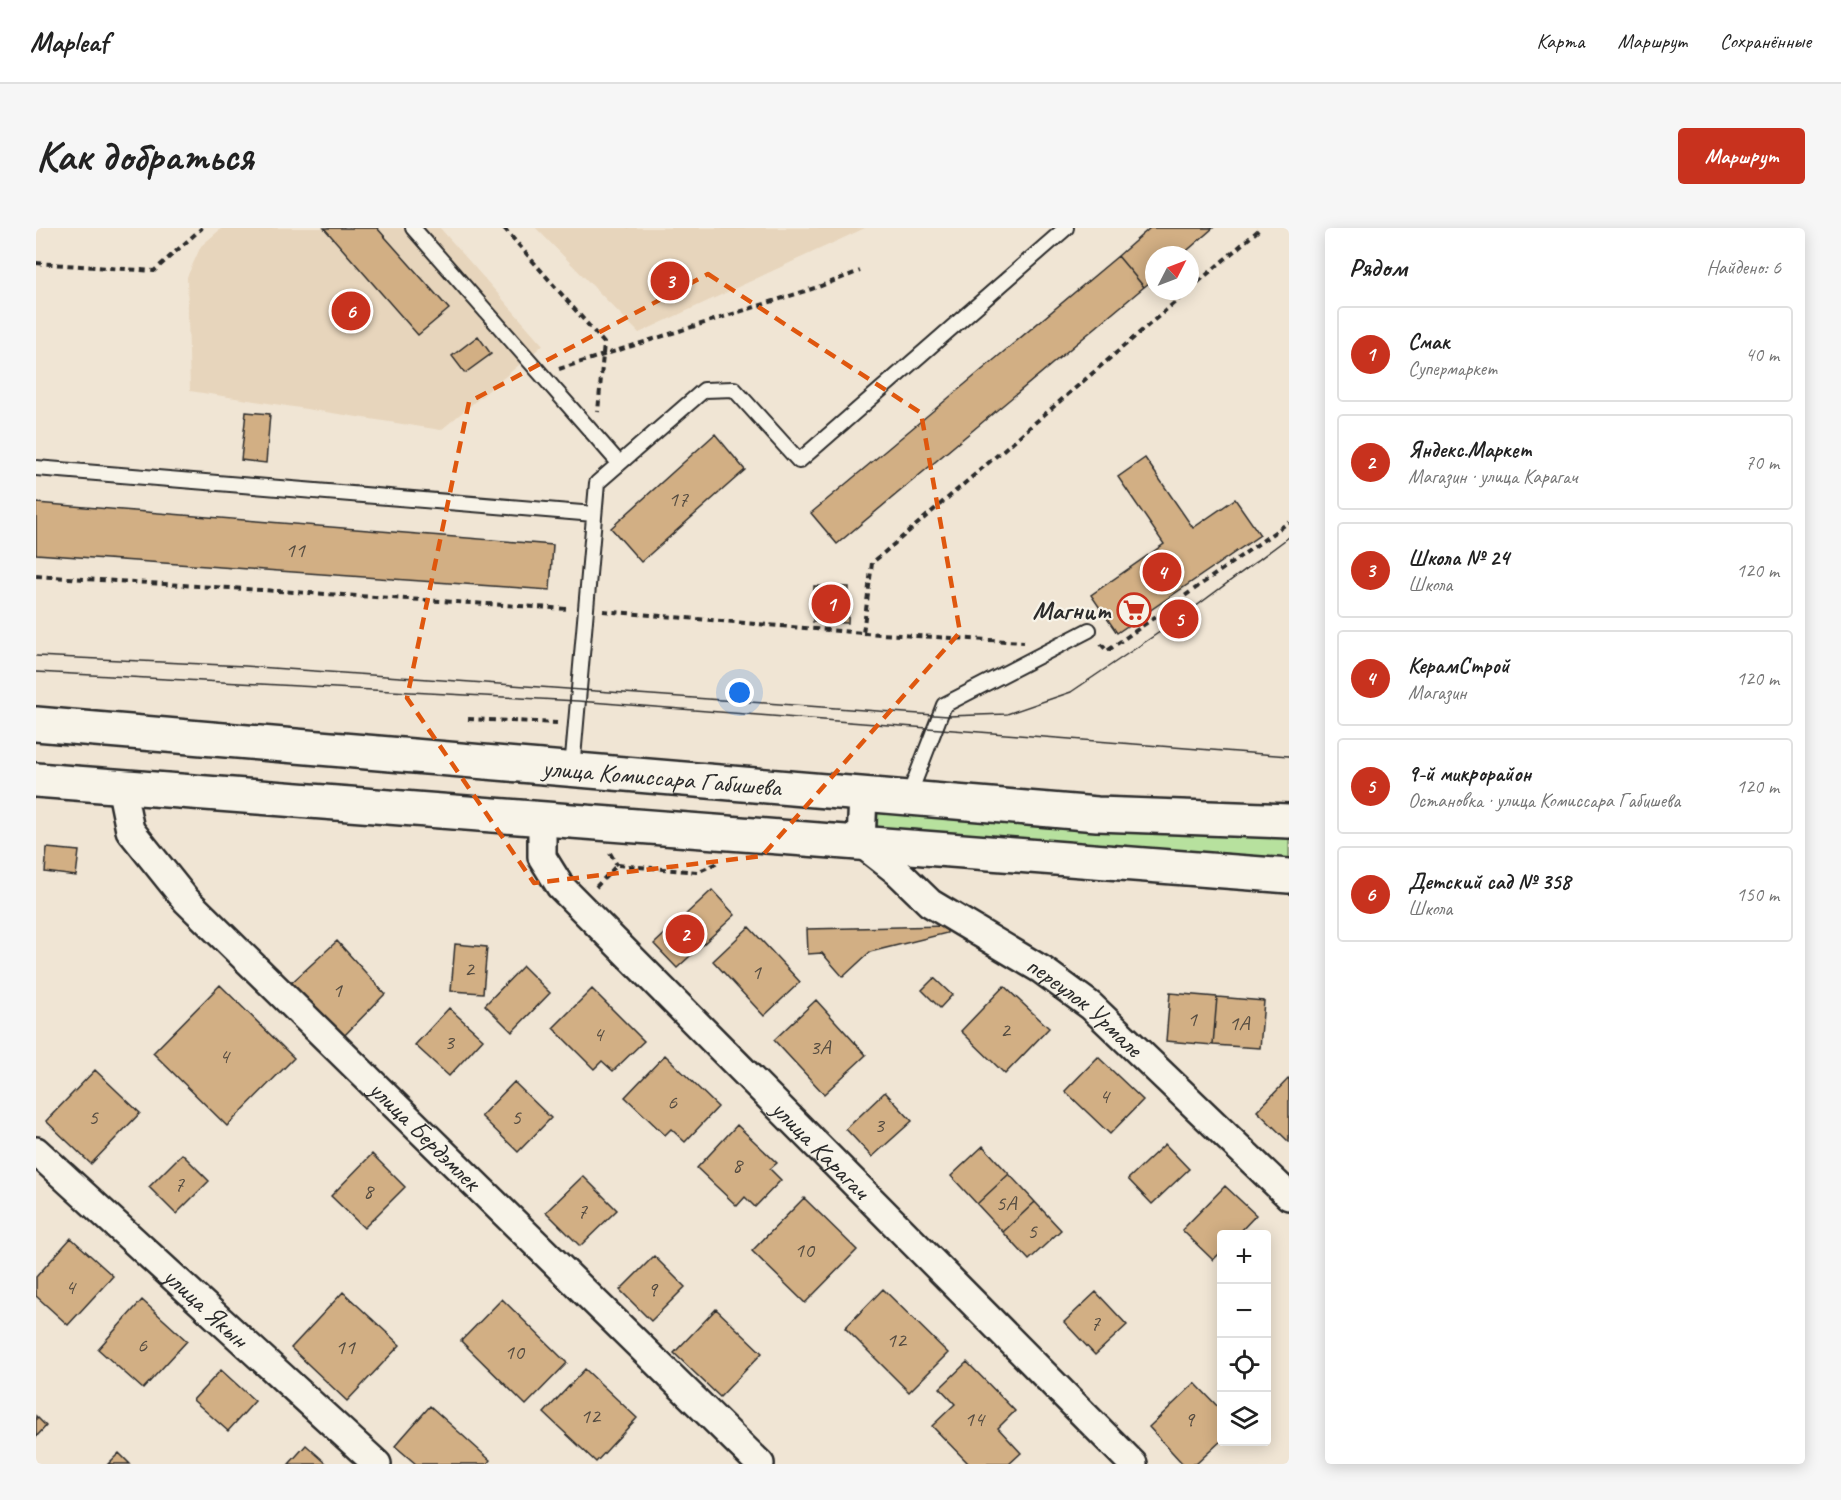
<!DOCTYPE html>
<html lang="ru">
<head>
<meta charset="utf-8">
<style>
	:root { --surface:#fff; --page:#f6f6f6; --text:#222; --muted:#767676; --line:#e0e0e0; --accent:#c8321e }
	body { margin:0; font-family:Caveat,sans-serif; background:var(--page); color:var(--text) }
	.controls { position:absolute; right:18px; bottom:18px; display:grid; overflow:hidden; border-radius:6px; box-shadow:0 3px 15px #0003 }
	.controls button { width:54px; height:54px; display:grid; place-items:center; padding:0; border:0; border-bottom:2px solid var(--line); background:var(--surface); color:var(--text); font:30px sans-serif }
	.compass { position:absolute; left:1109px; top:18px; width:54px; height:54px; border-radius:50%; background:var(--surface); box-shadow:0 3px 15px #0003; rotate:48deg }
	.you { position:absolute; left:704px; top:465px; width:21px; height:21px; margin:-15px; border:4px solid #fff; border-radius:50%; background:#1a73e8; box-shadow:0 0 0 9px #1a73e833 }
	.badge { display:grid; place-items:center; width:39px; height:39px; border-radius:50%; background:var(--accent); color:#fff; font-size:20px; font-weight:700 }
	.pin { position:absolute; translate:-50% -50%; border:3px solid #fff; box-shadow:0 2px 6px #0006 }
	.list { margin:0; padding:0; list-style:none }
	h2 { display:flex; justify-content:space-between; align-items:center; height:78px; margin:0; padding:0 24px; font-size:26px }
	h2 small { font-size:20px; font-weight:400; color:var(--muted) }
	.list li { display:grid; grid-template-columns:39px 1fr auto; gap:18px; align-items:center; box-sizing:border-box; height:96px; margin:0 12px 12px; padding:0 12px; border:2px solid var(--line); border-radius:6px }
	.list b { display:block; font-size:22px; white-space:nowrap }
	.list p { margin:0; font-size:20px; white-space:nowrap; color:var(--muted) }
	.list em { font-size:20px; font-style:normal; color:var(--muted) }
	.icon { flex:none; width:33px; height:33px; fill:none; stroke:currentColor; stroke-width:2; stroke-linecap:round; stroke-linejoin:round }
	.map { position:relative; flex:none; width:1253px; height:1236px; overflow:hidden; border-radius:6px }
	header { display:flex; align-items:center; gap:36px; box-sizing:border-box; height:84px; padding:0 30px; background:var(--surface); border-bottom:2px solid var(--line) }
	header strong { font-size:28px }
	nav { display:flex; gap:33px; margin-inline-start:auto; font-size:21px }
	.intro { display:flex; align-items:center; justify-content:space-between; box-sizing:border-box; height:144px; padding:0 36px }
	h1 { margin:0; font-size:42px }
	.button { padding:15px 27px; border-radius:6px; background:var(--accent); color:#fff; font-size:21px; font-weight:700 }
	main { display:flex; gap:36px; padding:0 36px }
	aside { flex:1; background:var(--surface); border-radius:6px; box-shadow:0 3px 15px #0003 }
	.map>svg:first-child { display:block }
</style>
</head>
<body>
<header>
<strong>Mapleaf</strong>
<nav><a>Карта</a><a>Маршрут</a><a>Сохранённые</a></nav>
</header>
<div class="intro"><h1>Как добраться</h1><a class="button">Маршрут</a></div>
<main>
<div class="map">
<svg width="1253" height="1236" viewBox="0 0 1253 1236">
	<rect width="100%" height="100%" fill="#f0e5d4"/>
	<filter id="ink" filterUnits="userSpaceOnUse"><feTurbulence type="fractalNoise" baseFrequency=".0167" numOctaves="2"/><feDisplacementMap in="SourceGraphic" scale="12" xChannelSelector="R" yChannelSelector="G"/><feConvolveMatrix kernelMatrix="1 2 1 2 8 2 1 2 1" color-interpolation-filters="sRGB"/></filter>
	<g filter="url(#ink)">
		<path fill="#e7d5bc" d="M 186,0 L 404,0 L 507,117 L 405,202 L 154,163 L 151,49 L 165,18 Z
			M 500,0 L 829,0 L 603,105 Z"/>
		<path fill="#b7e19e" stroke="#718664" stroke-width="1.5" d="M 842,579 L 1253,607 L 1253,640 L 841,607 Z"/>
		<path fill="#d2af84" stroke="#2b2b2b" stroke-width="1.5" d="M 288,0 L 341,0 L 413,81 L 382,107 Z
			M 1114,0 L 1177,0 L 1146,27 L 1118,27 L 1118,51 L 1108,59 L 1082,28 Z
			M 1082,28 L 1108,59 L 801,316 L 775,285 Z
			M 442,108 L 455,126 L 429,145 L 416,128 Z
			M 210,184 L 234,186 L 230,235 L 205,232 Z
			M 679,206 L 709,242 L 605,334 L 575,300 Z
			M 1109,230 L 1157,300 L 1199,271 L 1224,307 L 1081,405 L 1055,367 L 1128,316 L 1082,249 Z
			M 0,275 L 517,317 L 514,362 L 0,326 Z
			M 778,358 L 813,359 L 812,395 L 777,394 Z
			M 11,620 L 43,623 L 40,648 L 9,644 Z
			M 676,662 L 699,687 L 641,740 L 618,716 Z
			M 911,698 L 911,705 L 834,724 L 807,749 L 786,725 L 772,726 L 771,701 Z
			M 713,699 L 764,754 L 728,788 L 677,733 Z
			M 301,713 L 349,766 L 304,812 L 252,758 Z
			M 419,716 L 451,719 L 447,765 L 415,763 Z
			M 487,738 L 514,765 L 476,804 L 449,777 Z
			M 898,750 L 916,767 L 904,780 L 886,762 Z
			M 184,757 L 258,830 L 191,898 L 117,825 Z
			M 968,758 L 1013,800 L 969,846 L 925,803 Z
			M 556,761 L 608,813 L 577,843 L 566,833 L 558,841 L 517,800 Z
			M 1134,765 L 1181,769 L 1177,817 L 1130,813 Z
			M 1181,769 L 1228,773 L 1224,820 L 1177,817 Z
			M 780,772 L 830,827 L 788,866 L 738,812 Z
			M 413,780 L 447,811 L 413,848 L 379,817 Z
			M 629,827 L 682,879 L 649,914 L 635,901 L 629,907 L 589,869 Z
			M 1062,829 L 1107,872 L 1074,906 L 1029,863 Z
			M 59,842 L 104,885 L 55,936 L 10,893 Z
			M 1253,850 L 1253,914 L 1221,883 Z
			M 478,854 L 515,890 L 482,924 L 445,888 Z
			M 849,864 L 876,893 L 836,929 L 810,901 Z
			M 701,897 L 741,935 L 734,941 L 745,952 L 719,979 L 709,969 L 701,978 L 661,940 Z
			M 1129,916 L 1153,941 L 1116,976 L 1092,951 Z
			M 947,918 L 973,946 L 941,976 L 915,948 Z
			M 146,926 L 173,953 L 140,986 L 113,959 Z
			M 336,926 L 369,959 L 328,1000 L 295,968 Z
			M 973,946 L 999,974 L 967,1004 L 941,976 Z
			M 547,948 L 581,982 L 544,1018 L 510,984 Z
			M 1189,958 L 1220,987 L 1202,1006 L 1186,1006 L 1186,1023 L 1177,1032 L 1146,1002 Z
			M 768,970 L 821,1022 L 769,1075 L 716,1023 Z
			M 999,974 L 1025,1002 L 993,1032 L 967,1004 Z
			M 35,1010 L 77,1048 L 32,1097 L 0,1068 L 0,1049 Z
			M 618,1028 L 649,1059 L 615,1093 L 584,1062 Z
			M 847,1061 L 912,1125 L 873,1164 L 809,1100 Z
			M 307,1064 L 364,1117 L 311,1173 L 255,1120 Z
			M 1060,1064 L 1091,1097 L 1059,1127 L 1028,1094 Z
			M 466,1071 L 531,1135 L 490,1177 L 425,1113 Z
			M 106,1072 L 151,1113 L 107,1161 L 62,1121 Z
			M 680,1081 L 726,1125 L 684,1169 L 638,1125 Z
			M 931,1134 L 979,1183 L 962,1200 L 985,1225 L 973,1236 L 933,1236 L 896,1198 L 919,1176 L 904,1160 Z
			M 549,1141 L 601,1190 L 560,1234 L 508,1185 Z
			M 185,1142 L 219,1173 L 192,1203 L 157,1172 Z
			M 1159,1155 L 1186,1183 L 1186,1212 L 1160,1236 L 1147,1236 L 1113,1199 Z
			M 394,1178 L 454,1232 L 451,1236 L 380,1236 L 359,1218 Z
			M 0,1188 L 10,1198 L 0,1209 Z
			M 270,1217 L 291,1236 L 253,1236 Z
			M 83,1225 L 94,1236 L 72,1236 Z"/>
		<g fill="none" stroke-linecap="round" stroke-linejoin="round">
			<g stroke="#2b2b2b" stroke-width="18">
				<path id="lane" d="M 377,0 L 583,235
					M 0,240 L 558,286
					M 536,541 L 561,255 L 668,162 L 698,161 L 763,233 L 1030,0
					M 872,570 L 908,477 L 1053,402"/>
			</g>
			<g stroke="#2b2b2b" stroke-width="32">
				<g id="street">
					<path id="s1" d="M 85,558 L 94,602 L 150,672 L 724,1236"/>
					<path id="s2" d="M 827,566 L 825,615 L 862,644 L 894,675 L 1006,742 L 1055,778 L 1253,968"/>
					<path id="s3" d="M 506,590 L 506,629 L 524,658 L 1097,1236"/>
					<path id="s4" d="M 0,923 L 341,1236"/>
				</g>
			</g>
			<g stroke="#2b2b2b" stroke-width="38">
				<g id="secondary">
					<path id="s5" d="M 0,496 L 1061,586 L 1253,593"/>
					<path d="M 0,552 L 1253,648"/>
				</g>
			</g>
			<path stroke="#2b2b2b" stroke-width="4" stroke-dasharray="6 4.5" stroke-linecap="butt" d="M 468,0 L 568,115 L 562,184
				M 0,35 L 118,43 L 166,0
				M 1154,61 L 1225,0
				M 523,141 L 782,59 L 824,43
				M 0,348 L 532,381
				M 567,383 L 827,405 L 836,335 L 1152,63
				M 827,405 L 988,414
				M 1065,416 L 1071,423 L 1253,294
				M 432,491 L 521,495
				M 574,625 L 581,637
				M 560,659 L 581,637 L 661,644 L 682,635"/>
			<use href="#lane" stroke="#f7f3e8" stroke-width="14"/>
			<use href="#street" stroke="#f7f3e8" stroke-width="27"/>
			<use href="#secondary" stroke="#f7f3e8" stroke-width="33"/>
			<path stroke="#2b2b2b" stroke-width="1.5" d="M 0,428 L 209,438 L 912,488 L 971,486 L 1035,464 L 1143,391 L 1253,309
				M 0,444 L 542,473 L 1253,528"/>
		</g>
	</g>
	<path fill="none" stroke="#df570e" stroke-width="4.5" stroke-dasharray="12 8" stroke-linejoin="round" d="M 672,46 L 885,185 L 924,404 L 726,628 L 498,655 L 371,470 L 433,174 Z"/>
	<defs>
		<g id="supermarket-ring" transform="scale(1.725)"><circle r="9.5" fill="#f7f3e8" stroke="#c8321e" stroke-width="1.5"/><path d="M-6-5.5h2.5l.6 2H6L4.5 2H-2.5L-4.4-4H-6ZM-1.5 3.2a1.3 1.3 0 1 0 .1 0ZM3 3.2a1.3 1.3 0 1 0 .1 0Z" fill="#c8321e"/></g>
	</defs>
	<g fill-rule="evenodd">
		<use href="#supermarket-ring" x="1098" y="382"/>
	</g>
	<g text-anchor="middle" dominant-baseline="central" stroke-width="4.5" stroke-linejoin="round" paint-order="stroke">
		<g font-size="22" fill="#554c41">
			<text x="642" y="271">17</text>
			<text x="259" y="322">11</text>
			<text x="433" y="741">2</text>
			<text x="720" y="744">1</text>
			<text x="301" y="762">1</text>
			<text x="1156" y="791">1</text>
			<text x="1203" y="795">1А</text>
			<text x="969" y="802">2</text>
			<text x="562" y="806">4</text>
			<text x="413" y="814">3</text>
			<text x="784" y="819">3А</text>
			<text x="188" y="828">4</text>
			<text x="1068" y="868">4</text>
			<text x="636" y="874">6</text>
			<text x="57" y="889">5</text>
			<text x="480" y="889">5</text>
			<text x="843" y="897">3</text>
			<text x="701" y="937">8</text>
			<text x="143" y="956">7</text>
			<text x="332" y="963">8</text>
			<text x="970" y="975">5А</text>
			<text x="546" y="983">7</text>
			<text x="996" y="1003">5</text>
			<text x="768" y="1022">10</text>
			<text x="34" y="1059">4</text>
			<text x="616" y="1061">9</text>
			<text x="1059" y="1095">7</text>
			<text x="860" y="1112">12</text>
			<text x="106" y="1117">6</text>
			<text x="309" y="1119">11</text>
			<text x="478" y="1124">10</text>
			<text x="554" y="1188">12</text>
			<text x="938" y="1191">14</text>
			<text x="1153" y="1191">9</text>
		</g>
		<g font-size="26" font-weight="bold" fill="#2b2b2b" stroke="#f7f3e8" text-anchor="end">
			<text x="1075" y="382">Магнит</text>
		</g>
		<g font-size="26" fill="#2b2b2b" stroke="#f7f3e8">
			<text stroke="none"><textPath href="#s5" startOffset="628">улица Комиссара Габишева</textPath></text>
			<text stroke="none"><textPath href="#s2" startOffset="327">переулок Урмале</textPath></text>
			<text stroke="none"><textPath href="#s1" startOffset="470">улица Бердэмлек</textPath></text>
			<text stroke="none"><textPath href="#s3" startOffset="444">улица Карагач</textPath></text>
			<text stroke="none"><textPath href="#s4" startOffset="231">улица Якын</textPath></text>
		</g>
	</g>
</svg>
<div class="controls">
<button>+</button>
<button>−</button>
<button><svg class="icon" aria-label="locate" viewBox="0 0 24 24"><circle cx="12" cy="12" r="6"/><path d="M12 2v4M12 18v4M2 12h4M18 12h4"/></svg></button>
<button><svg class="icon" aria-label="layers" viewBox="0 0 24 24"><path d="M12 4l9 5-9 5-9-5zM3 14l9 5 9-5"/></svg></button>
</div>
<svg class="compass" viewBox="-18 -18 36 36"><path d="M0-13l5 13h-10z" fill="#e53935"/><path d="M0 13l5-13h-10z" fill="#767676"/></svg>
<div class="you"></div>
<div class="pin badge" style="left:795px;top:376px">1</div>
<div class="pin badge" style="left:649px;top:706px">2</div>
<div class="pin badge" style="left:634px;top:53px">3</div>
<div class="pin badge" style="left:1126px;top:344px">4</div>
<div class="pin badge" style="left:1143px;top:391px">5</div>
<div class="pin badge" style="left:315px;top:83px">6</div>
</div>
<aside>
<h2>Рядом<small>Найдено: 6</small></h2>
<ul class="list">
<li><span class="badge">1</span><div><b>Смак</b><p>Супермаркет</p></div><em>40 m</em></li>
<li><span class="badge">2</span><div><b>Яндекс.Маркет</b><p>Магазин · улица Карагач</p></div><em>70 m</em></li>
<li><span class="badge">3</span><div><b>Школа № 24</b><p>Школа</p></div><em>120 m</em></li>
<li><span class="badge">4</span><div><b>КерамСтрой</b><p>Магазин</p></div><em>120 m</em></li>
<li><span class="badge">5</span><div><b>9-й микрорайон</b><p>Остановка · улица Комиссара Габишева</p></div><em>120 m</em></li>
<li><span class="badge">6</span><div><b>Детский сад № 358</b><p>Школа</p></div><em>150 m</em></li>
</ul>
</aside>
</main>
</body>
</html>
